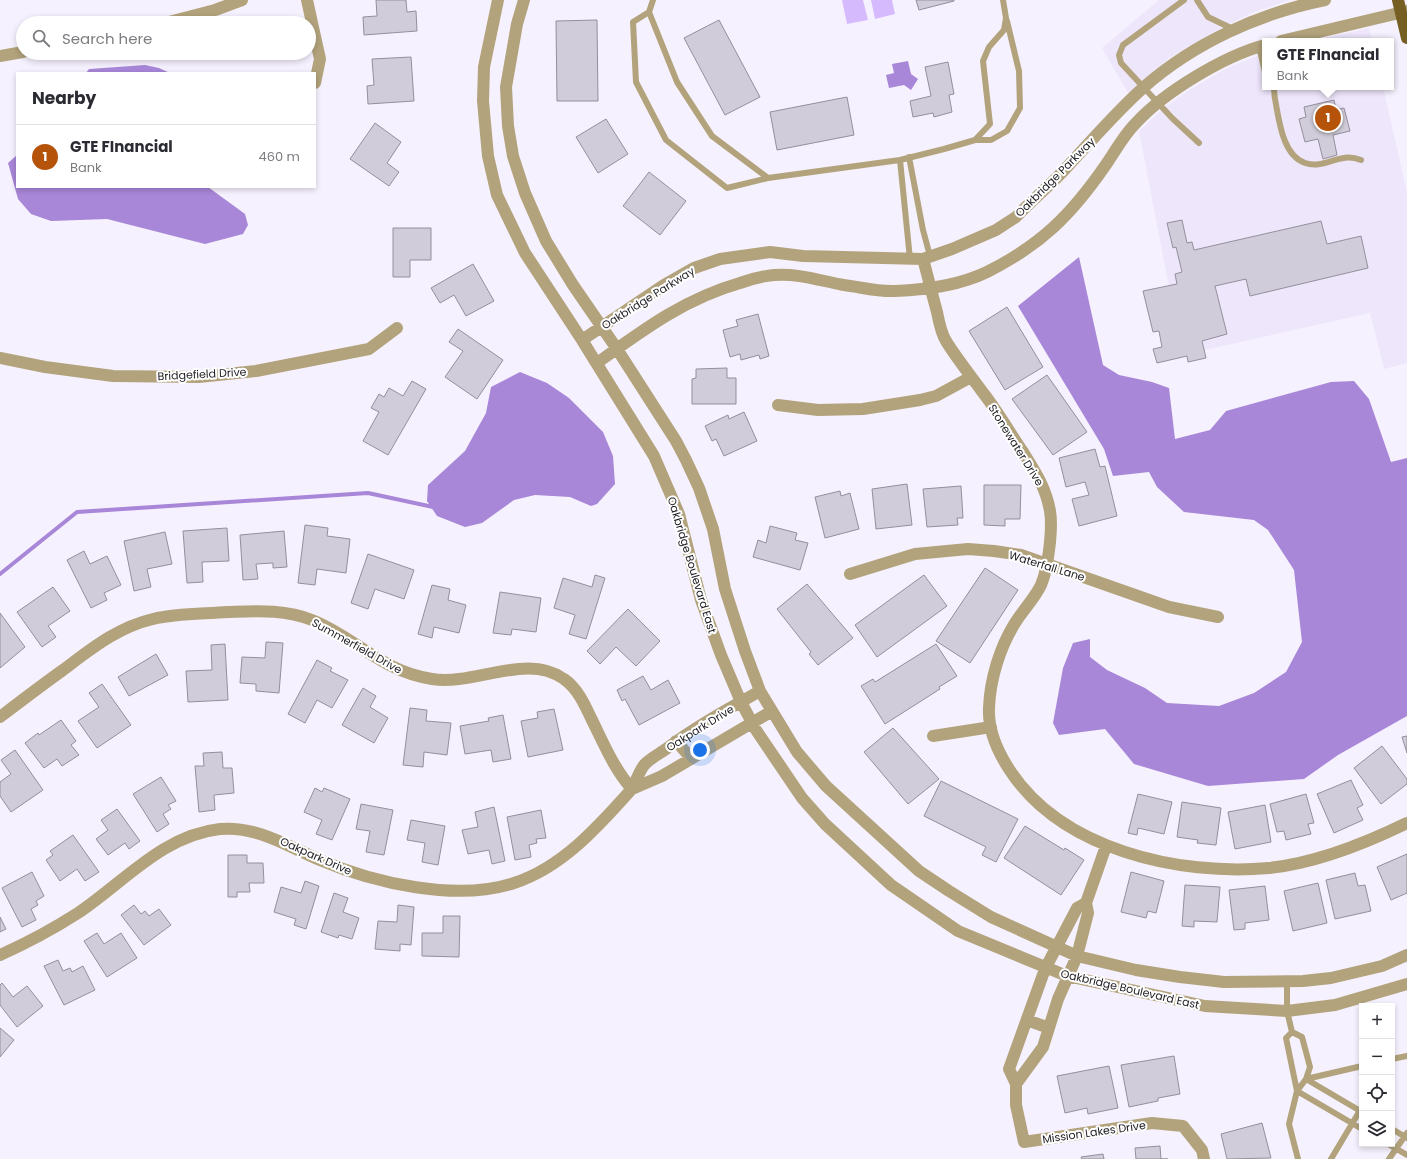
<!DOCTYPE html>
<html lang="en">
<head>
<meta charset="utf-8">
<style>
	:root { --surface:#fff; --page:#f2f2f3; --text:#2b2b33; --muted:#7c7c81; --line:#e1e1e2; --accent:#b45309 }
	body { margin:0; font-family:Poppins,sans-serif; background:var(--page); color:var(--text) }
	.controls { position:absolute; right:12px; bottom:12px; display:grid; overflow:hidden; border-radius:0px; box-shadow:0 2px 6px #0003 }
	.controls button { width:36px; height:36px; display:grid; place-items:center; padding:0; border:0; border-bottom:1px solid var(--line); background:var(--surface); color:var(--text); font:20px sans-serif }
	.you { position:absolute; left:700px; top:750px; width:14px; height:14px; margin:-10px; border:3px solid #fff; border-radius:50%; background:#1a73e8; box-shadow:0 0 0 6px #1a73e833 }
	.badge { display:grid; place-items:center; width:26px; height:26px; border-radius:50%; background:var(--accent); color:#fff; font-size:13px; font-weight:700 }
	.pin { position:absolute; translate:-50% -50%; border:2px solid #fff; box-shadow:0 1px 4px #0006 }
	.popup { position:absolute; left:1262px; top:38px; width:132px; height:52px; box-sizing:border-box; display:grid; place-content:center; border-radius:0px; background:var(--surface); filter:drop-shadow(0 1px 3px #0005); font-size:13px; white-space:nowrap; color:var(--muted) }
	.popup b { font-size:15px; color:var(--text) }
	.popup::after { content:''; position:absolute; left:50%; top:100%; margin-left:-8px; border:8px solid transparent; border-top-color:var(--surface) }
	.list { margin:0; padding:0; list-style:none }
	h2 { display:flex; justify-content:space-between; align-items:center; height:52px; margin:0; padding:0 16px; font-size:17px }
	h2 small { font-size:13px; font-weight:400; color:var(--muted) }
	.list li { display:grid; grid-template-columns:26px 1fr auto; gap:12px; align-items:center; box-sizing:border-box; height:64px; padding:0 16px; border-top:1px solid var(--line) }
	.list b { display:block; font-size:15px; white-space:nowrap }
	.list p { margin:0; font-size:13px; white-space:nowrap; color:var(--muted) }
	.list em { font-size:13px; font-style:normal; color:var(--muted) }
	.icon { flex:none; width:22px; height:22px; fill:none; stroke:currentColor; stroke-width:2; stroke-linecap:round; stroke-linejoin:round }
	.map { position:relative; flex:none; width:1407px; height:1159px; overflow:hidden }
	.search { position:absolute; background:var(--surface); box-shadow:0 2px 6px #0003; left:16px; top:16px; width:300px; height:44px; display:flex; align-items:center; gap:10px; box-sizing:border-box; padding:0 14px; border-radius:22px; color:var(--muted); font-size:15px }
	.panel { position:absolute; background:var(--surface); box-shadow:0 2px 6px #0003; left:16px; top:72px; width:300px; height:116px; border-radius:0px }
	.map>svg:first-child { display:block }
</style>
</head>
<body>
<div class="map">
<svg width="1407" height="1159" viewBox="0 0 1407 1159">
	<rect width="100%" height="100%" fill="#f6f1fe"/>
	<path fill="#eee6fb" d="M 1159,0 L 1290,0 L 1254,12 L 1223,27 L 1169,58 L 1128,93 L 1102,48 Z
		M 1369,28 L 1372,41 L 1312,41 Z
		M 1265,53 L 1265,87 L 1383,87 L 1407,192 L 1407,363 L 1384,369 L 1370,313 L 1182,355 L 1139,131 L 1163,109 L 1189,90 L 1229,67 Z"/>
	<path fill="#d5bbfd" d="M 842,0 L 863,0 L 868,20 L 847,24 Z
		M 871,0 L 892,0 L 895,14 L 875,19 Z"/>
	<path fill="#a886d8" d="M 908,61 L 911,74 L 918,79 L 911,90 L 904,85 L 889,88 L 886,75 L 894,73 L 892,64 Z
		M 145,65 L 159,68 L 170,73 L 86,73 L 89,69 Z
		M 17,155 L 17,187 L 208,187 L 245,214 L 248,225 L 243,234 L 205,244 L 107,219 L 51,221 L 31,214 L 18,199 L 8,163 Z
		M 1079,257 L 1103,365 L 1119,375 L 1152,382 L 1169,388 L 1175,439 L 1210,430 L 1226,411 L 1331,382 L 1354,381 L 1369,399 L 1391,462 L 1407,458 L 1407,716 L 1338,755 L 1304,779 L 1208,786 L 1134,764 L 1105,729 L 1059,735 L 1053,723 L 1063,668 L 1073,643 L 1090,639 L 1090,657 L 1107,670 L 1145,688 L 1167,703 L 1219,706 L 1254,693 L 1286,672 L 1302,642 L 1294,570 L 1268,530 L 1254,520 L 1184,512 L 1157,487 L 1149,472 L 1113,476 L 1104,449 L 1018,306 Z
		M 520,372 L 547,383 L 569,398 L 603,432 L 613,456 L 615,484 L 597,504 L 591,506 L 570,497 L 535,495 L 514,500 L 482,523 L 465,527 L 437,516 L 427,501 L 428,485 L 465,451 L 486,413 L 491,387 Z"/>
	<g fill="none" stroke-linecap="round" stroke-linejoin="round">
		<path stroke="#a886d8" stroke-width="4" d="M 0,574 L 77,512 L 368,493 L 433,507"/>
	</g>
	<path fill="#d1ccd9" stroke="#938f9b" d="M 376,0 L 406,0 L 407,12 L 416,11 L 417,31 L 364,35 L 363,17 L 377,16 Z
		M 916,0 L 954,0 L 954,1 L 919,10 Z
		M 597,20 L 598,101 L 557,101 L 556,21 Z
		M 719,20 L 760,97 L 725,115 L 684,38 Z
		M 411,57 L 414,101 L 368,104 L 367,86 L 374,85 L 372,59 Z
		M 948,62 L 954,94 L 949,95 L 952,112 L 934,117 L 933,113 L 913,117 L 910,101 L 931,96 L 925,67 Z
		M 847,97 L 854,135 L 777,150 L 770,112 Z
		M 1334,100 L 1336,110 L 1344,108 L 1350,131 L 1333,135 L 1337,155 L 1323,159 L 1318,139 L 1305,142 L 1299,119 L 1306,117 L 1304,107 Z
		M 606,119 L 628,154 L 598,173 L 576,137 Z
		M 375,123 L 401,142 L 387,163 L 399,172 L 389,186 L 350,159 Z
		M 649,172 L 686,201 L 660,235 L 623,206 Z
		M 1182,220 L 1187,243 L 1192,242 L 1194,250 L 1321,221 L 1327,244 L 1361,236 L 1368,268 L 1250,296 L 1246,279 L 1215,286 L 1227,334 L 1202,341 L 1206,358 L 1188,362 L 1187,356 L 1157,363 L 1153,349 L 1162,347 L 1159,331 L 1153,332 L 1143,291 L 1177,284 L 1175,274 L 1182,272 L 1176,247 L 1173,248 L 1167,223 Z
		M 393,228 L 431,228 L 431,260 L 410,260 L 410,277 L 393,277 Z
		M 473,264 L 494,301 L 466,316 L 454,295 L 440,303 L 431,288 Z
		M 1007,307 L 1043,367 L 1005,390 L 969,331 Z
		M 758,314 L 769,356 L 760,359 L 759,355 L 741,360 L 740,354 L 730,357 L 723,330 L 738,326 L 736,320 Z
		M 458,329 L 503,360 L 477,399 L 445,377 L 463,351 L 449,342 Z
		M 727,368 L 727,378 L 736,378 L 736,404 L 692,404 L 692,379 L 696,378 L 696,369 Z
		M 1047,375 L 1087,432 L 1053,455 L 1012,399 Z
		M 412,381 L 426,389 L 388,455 L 363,441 L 379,412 L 371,408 L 379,394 L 384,397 L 389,388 L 403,396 Z
		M 744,412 L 757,441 L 724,456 L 716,439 L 712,441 L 705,426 L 728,415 L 729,419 Z
		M 1095,449 L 1100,467 L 1105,466 L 1117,516 L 1079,526 L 1072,499 L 1089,495 L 1085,482 L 1066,487 L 1059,458 Z
		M 907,484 L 912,525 L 876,529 L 872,489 Z
		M 984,485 L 1021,485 L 1020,519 L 1005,519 L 1005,526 L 984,525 Z
		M 961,486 L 963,518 L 957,518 L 958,525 L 927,527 L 923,489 Z
		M 840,491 L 841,496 L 850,493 L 859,529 L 825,538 L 815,497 Z
		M 305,525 L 328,528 L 327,536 L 350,539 L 346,573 L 317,569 L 315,585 L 298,583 Z
		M 770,526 L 797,533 L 795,540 L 808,543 L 800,570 L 753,557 L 758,540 L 766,543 Z
		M 227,528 L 229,561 L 202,562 L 203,582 L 187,583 L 183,531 Z
		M 284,531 L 287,567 L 273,568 L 273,563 L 256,564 L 258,579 L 243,580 L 240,535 Z
		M 165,532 L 172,564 L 147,569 L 151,587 L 134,591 L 124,541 Z
		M 84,551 L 90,564 L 107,556 L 121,585 L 104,593 L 107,600 L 91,608 L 67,560 Z
		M 368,554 L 414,570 L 404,599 L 375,589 L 368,609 L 351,603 Z
		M 985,568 L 1018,590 L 970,663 L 936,641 Z
		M 595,575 L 605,578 L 586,639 L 569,634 L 575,615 L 554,608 L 563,578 L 592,587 Z
		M 924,575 L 947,606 L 877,657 L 855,625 Z
		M 807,584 L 853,638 L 818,665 L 809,654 L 811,652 L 777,609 Z
		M 432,585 L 450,589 L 448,600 L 466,605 L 459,633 L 434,627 L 432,638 L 418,634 Z
		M 53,587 L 70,611 L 48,626 L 56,637 L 42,647 L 17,612 Z
		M 500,592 L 541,598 L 536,632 L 512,629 L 511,635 L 493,633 Z
		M 628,609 L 660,641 L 636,666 L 616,647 L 600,664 L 587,651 Z
		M 0,613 L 25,647 L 0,668 Z
		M 266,642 L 283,643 L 279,693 L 256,691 L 256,684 L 240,683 L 242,657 L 265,658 Z
		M 225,644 L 228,700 L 188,702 L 186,671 L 212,670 L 211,645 Z
		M 936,644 L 957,676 L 939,687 L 940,689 L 885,724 L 861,686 L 873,679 L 875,682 Z
		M 156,654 L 168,675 L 129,696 L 118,677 Z
		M 317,660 L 332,668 L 330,671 L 348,680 L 332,708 L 317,700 L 305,723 L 288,714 Z
		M 643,676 L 651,690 L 668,680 L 680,703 L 639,725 L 625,699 L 622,701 L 617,690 Z
		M 102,684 L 131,725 L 97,748 L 78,721 L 99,707 L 89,693 Z
		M 363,688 L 376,696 L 370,707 L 388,718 L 374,743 L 342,725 Z
		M 410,708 L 427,710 L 426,721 L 451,723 L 447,755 L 424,752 L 423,767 L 403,765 Z
		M 554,709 L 563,750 L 528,757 L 521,721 L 538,718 L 537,712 Z
		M 503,715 L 511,759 L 493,762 L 491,750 L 465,754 L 460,726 L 489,721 L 488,718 Z
		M 61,720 L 76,741 L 71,745 L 79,755 L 62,766 L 57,759 L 44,768 L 25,743 L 38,733 L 39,735 Z
		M 893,728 L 939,779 L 908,804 L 864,752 Z
		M 1407,736 L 1407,753 L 1402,737 Z
		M 1382,746 L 1407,779 L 1407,784 L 1381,804 L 1354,768 Z
		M 15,750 L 43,790 L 11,812 L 0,796 L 0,782 L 11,774 L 1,760 Z
		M 222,752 L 223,768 L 232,768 L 234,793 L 214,795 L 215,810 L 199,812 L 195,766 L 204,766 L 203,753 Z
		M 161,777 L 176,801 L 168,805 L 171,809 L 163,814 L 169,824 L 157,832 L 133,794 Z
		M 1351,780 L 1363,805 L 1357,808 L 1363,820 L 1334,833 L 1317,794 Z
		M 941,781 L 1018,819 L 996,862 L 982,855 L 986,847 L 924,816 Z
		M 315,788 L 322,792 L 324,788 L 350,799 L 332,840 L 316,834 L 322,820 L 304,812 Z
		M 1138,794 L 1172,802 L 1164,834 L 1138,828 L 1137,835 L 1128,833 Z
		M 1306,794 L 1314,823 L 1308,824 L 1311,834 L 1286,840 L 1284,831 L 1277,832 L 1270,804 Z
		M 1182,802 L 1221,808 L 1216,845 L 1197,843 L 1198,840 L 1177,837 Z
		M 361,804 L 393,810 L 384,855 L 366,852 L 370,831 L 356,829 Z
		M 1265,805 L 1271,842 L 1235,849 L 1228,812 Z
		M 494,807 L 505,861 L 492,864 L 489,850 L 468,854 L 462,830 L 478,827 L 475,812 Z
		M 117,809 L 140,841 L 129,849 L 125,843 L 108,855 L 96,839 L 108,830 L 101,820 Z
		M 541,810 L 546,838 L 536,839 L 537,843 L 529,845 L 531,857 L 515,860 L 507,817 Z
		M 411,820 L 445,826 L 438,865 L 422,862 L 425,843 L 407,840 Z
		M 1025,826 L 1064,850 L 1065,848 L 1084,860 L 1061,895 L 1004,858 Z
		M 73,835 L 99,872 L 85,881 L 77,869 L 60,881 L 46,860 L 53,855 L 50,851 Z
		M 1407,854 L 1407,893 L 1391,900 L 1377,867 Z
		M 228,855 L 247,855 L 247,863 L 263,863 L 264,883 L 249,883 L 250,892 L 237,892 L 237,897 L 228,897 Z
		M 32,872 L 44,896 L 36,901 L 38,905 L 31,909 L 36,920 L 22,927 L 2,888 Z
		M 1131,872 L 1164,881 L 1156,913 L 1148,911 L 1146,918 L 1121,912 Z
		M 1355,873 L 1358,886 L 1365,885 L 1371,911 L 1335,919 L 1326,880 Z
		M 305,881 L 319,886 L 306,929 L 294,925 L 296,919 L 274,912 L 281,887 L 301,893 Z
		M 1318,883 L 1327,923 L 1293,931 L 1284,891 Z
		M 1185,885 L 1220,887 L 1217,922 L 1194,921 L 1194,927 L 1182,926 Z
		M 1265,886 L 1269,920 L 1245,923 L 1245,929 L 1234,930 L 1229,890 Z
		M 334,893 L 348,898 L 343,912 L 359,918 L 352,939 L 339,935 L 338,938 L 321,932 Z
		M 134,905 L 141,914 L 145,911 L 149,916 L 159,909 L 171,925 L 144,945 L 121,915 Z
		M 398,905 L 414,907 L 411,945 L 400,944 L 400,951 L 375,949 L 378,921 L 397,922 Z
		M 443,916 L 460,916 L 459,957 L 422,956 L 422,933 L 443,933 Z
		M 0,917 L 6,929 L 0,932 Z
		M 97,933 L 104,944 L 121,933 L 137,958 L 107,977 L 84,941 Z
		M 58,960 L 63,971 L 70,968 L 72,972 L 83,966 L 95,990 L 64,1005 L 44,966 Z
		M 2,983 L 13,997 L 27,986 L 43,1006 L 17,1027 L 0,1005 L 0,985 Z
		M 0,1028 L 14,1040 L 0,1057 Z
		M 1174,1056 L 1180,1094 L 1158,1098 L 1158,1101 L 1129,1107 L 1121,1065 Z
		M 1109,1066 L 1118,1108 L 1088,1114 L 1087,1108 L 1065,1113 L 1057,1076 Z
		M 1262,1123 L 1271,1158 L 1227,1159 L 1221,1134 Z
		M 1160,1146 L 1161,1159 L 1168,1159 L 1136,1159 L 1135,1148 Z
		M 1103,1154 L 1104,1159 L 1082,1159 L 1081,1157 Z"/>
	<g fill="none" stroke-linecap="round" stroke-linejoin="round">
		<path stroke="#b2a37c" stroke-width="6" d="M 653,0 L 649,12 L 633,22 L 636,82 L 666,140 L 727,188 L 768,178 L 900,160 L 944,149 L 975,140 L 990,124 L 983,61 L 989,47 L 1004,30 L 1006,18 L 1003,0
			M 1184,0 L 1123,45 L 1119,55 L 1121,63 L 1172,118 L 1199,143
			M 1197,0 L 1208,17 L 1233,29
			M 649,12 L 677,82 L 712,136 L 768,178
			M 1259,47 L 1265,72
			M 1273,87 C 1275,91 1274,94 1275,99 C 1279,119 1282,155 1305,163 C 1325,170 1339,151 1361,160
			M 975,140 L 991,140 L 1007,131 L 1020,108 L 1019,71 L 1007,21
			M 909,157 L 923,230 L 930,256
			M 900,160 L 910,259
			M 1287,981 L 1287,1011 L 1292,1032
			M 1292,1032 L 1302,1037 L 1310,1067 L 1306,1079 L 1297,1091 L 1289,1124 L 1298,1159
			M 1292,1032 L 1286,1038 L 1297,1091 L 1362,1129
			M 1392,1059 L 1407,1056
			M 1306,1079 L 1362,1112
			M 1306,1079 L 1362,1066
			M 1392,1129 L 1407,1138
			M 1388,1144 L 1407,1155
			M 1331,1159 L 1362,1107
			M 1389,1159 L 1407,1133"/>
		<path stroke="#b2a37c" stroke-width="12" d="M 307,0 L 320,59 L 315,83
			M 498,0 L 484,67 L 483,101 L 488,156 L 497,195 L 525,253 L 582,340 L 654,456 L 679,514 L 701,600 L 721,655 L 741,702 L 756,730 L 802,798 L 825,824 L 891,885 L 958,931 L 1067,976 L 1205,1006 L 1287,1011 L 1335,1005 L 1407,984
			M 524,0 L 517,24 L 506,87 L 508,126 L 513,156 L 525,193 L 546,241 L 573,285 L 617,349 L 676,441 L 686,460 L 699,488 L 713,529 L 725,589 L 745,651 L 760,691 L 797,752 L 826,786 L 919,871 L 949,891 L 991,917 L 1077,956 L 1136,970 L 1180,977 L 1224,982 L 1303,981 L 1331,978 L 1382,966 L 1407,955
			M 165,23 L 215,10 L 242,0
			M 1281,41 L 1407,11
			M 0,56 L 23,52
			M 923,259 C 928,277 932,294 937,312 C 939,322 941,333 946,341 C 957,359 971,376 984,394 C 998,412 1010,433 1023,452 C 1035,471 1046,488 1050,511 C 1053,529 1048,569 1041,585 C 1035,598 1023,610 1015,623 C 1000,647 990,679 989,708 C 988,729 998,752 1009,769 C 1061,850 1179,876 1269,868 C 1317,863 1364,844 1407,823
			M 582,340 L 664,285 L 694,268 L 720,259 L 770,252 L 803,256 L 923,259 L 952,249 L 996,230 L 1016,217 C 1033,199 1052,184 1068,166 C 1093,139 1117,111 1144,87 C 1194,43 1260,13 1325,0
			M 0,358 L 45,367 L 113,376 L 199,377 L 256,371 L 369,349 L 397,328
			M 597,363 C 643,330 684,299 740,283 C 751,279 763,276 774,275 C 798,273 821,281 844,285 C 860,287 879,292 895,291 C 924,290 960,285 987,272 C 1041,245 1071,215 1105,166 C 1115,152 1123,136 1135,124 C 1164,92 1224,56 1265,45
			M 778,405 L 818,410 L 863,409 L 920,400 L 936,396 L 971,377
			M 850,574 L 915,554 L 968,549 L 994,551 L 1021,555 L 1169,607 L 1218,617
			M 0,717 C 21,701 42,685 63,670 C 91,649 118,627 153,619 C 177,613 203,614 228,612 C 257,611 285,609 312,620 C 357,638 380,671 432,679 C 475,686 527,652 564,679 C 577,688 584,703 591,718 C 603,742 614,769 632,789
			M 933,736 L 991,727
			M 676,741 L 691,758
			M 632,789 L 662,776 L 772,711
			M 1086,903 L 1077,908 L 1045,969 L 1009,1069 L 1016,1084 L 1016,1105 L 1024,1142 L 1152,1123 L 1183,1126 L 1202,1150 L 1204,1159
			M 0,955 C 27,943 53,929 78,913 C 123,883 163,835 220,829 C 258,826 287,846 320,860 C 374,883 457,902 514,883 C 561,868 597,828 630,791 C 636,784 638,772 645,764 C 651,758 659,754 666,749 C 695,727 728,709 760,691
			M 1027,1020 L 1049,1028
			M 1016,1084 L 1043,1047 L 1058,999 L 1077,956 L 1088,913 L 1086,903 L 1106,846"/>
		<path stroke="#765f23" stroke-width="12" d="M 1398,0 L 1407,38"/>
	</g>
	<g text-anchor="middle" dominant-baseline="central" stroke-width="4" stroke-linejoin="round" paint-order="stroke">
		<g font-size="11" fill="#222025" stroke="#fff">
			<text transform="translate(1055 177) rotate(-45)">Oakbridge Parkway</text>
			<text transform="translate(648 298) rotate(-32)">Oakbridge Parkway</text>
			<text transform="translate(202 374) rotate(-3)">Bridgefield Drive</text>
			<text transform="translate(1016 445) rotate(58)">Stonewater Drive</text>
			<text transform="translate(692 565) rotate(73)">Oakbridge Boulevard East</text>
			<text transform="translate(1047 566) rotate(17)">Waterfall Lane</text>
			<text transform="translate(357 646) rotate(29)">Summerfield Drive</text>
			<text transform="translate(700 728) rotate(-32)">Oakpark Drive</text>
			<text transform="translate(316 856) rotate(24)">Oakpark Drive</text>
			<text transform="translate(1130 989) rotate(13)">Oakbridge Boulevard East</text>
			<text transform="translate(1094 1132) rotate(-8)">Mission Lakes Drive</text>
		</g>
	</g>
</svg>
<div class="controls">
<button>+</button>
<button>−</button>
<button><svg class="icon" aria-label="locate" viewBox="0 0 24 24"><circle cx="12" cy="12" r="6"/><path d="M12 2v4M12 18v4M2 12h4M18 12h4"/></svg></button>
<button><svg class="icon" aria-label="layers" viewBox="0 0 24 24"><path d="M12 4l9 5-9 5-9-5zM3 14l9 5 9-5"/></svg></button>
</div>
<div class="you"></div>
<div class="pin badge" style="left:1328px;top:118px">1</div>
<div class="popup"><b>GTE FInancial</b>Bank</div>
<div class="search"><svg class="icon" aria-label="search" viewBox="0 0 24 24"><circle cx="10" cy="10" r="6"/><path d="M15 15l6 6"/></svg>Search here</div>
<section class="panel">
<h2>Nearby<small></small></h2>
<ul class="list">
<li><span class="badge">1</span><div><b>GTE FInancial</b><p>Bank</p></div><em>460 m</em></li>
</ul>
</section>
</div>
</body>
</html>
